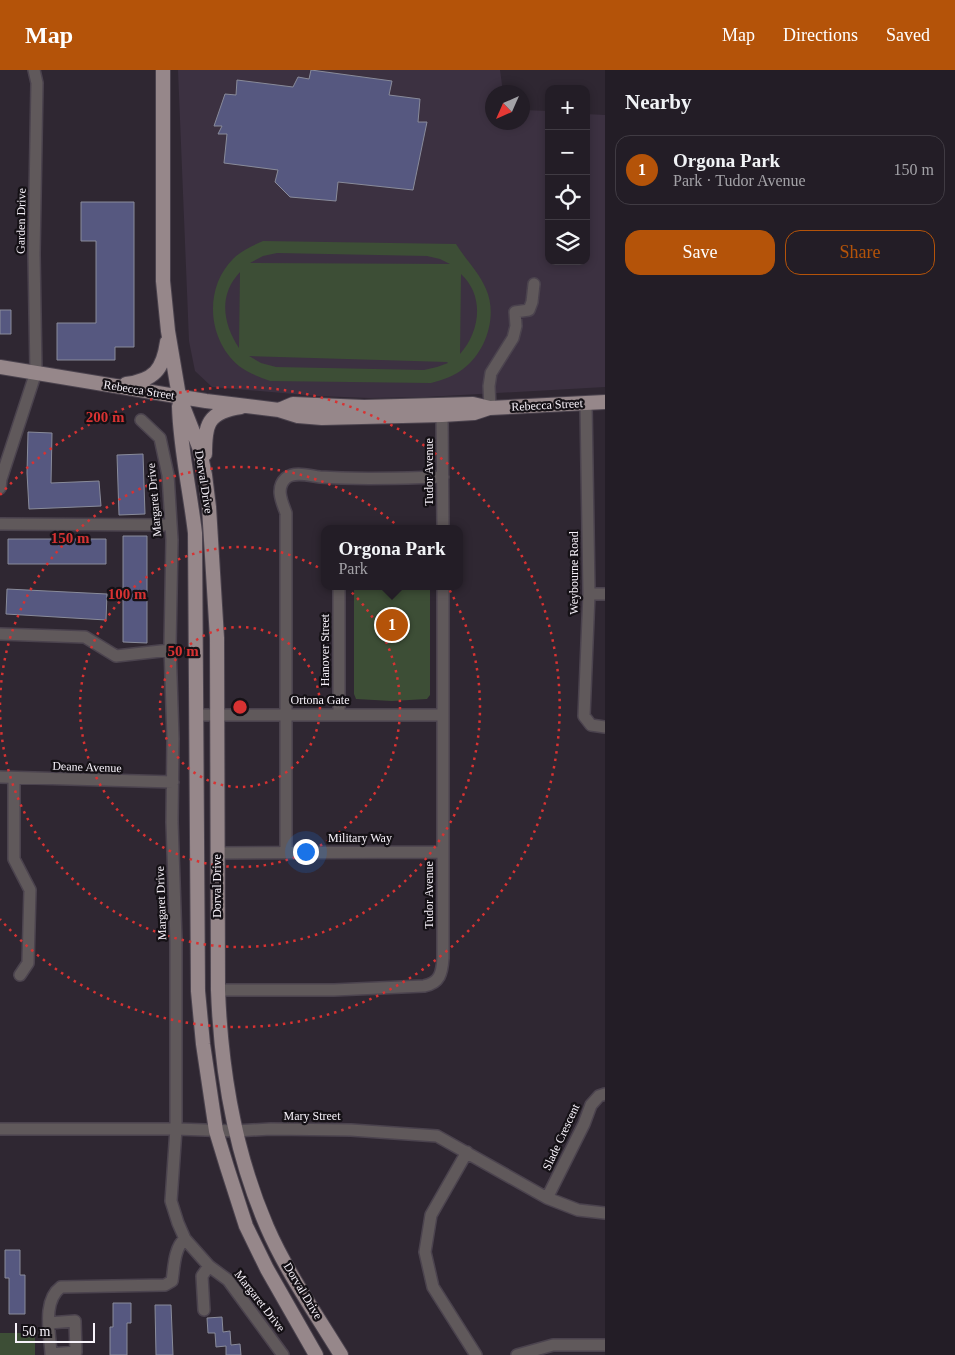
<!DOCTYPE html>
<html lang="en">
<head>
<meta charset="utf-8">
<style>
	:root { --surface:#231d26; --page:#2f2a32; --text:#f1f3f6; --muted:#a3a2a7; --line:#403b43; --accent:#b45309 }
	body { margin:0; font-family:Georgia,serif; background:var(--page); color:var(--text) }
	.controls { position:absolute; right:15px; top:15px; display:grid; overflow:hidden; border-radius:10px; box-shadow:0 2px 8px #0003 }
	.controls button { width:45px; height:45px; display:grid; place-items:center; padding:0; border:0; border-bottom:1px solid var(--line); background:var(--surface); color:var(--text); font:25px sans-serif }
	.compass { position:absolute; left:485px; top:15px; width:45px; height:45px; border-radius:50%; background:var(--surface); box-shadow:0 2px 8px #0003; rotate:225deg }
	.scale { position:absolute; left:15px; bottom:12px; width:80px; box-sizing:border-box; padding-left:5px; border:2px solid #f7f2fa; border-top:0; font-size:14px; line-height:18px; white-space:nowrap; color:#f7f2fa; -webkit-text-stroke:4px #151116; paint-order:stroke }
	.you { position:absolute; left:305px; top:781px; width:18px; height:18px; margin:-12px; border:4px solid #fff; border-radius:50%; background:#1a73e8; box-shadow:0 0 0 8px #1a73e833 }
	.badge { display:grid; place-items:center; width:32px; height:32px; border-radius:50%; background:var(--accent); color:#fff; font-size:16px; font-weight:700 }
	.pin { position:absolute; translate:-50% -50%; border:2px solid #fff; box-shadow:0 1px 5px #0006 }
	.popup { position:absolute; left:321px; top:455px; width:142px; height:65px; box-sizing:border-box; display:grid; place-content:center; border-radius:10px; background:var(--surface); filter:drop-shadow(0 1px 4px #0005); font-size:16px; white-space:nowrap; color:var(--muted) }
	.popup b { font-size:19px; color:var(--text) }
	.popup::after { content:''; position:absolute; left:50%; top:100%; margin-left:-10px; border:10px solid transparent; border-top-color:var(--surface) }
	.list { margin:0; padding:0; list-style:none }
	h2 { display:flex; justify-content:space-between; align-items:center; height:65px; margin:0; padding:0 20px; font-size:21px }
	h2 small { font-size:16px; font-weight:400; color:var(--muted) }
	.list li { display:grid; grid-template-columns:32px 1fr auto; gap:15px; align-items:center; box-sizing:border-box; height:70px; margin:0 10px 10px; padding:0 10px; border:1px solid var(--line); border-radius:15px }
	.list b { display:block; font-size:19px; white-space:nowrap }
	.list p { margin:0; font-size:16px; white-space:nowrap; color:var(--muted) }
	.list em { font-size:16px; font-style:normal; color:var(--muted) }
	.actions { display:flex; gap:10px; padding:15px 20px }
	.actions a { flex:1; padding:11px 0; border:1px solid var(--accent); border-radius:15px; text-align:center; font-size:18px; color:var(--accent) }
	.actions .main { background:var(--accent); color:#fff }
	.icon { flex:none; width:28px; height:28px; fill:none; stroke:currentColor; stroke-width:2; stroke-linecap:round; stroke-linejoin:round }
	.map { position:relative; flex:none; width:605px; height:1285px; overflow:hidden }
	header { display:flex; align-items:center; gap:30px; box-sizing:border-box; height:70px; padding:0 25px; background:var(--accent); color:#fff }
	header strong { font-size:24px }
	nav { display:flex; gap:28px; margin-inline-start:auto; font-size:18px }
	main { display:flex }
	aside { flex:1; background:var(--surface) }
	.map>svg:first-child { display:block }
</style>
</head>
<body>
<header>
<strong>Map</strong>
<nav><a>Map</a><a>Directions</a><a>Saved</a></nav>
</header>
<main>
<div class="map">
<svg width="605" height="1285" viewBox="0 0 605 1285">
	<rect width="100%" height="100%" fill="#2f2732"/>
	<path fill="#3c3141" d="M 178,0 L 500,0 L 503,22 L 492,22 L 492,52 L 522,52 L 523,40 L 549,41 L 549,191 L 586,191 L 586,44 L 605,45 L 605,317 L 426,327 L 369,328 L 317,326 L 212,317 L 195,301 L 189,271 Z"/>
	<path fill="#3d4e36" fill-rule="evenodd" d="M 263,171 L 456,174 C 465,189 479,202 486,219 C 498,246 486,282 463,299 C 454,306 443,310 431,313 L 270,311 C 259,307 248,303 239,296 C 207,269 204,218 233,189 C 242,180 252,176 263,171 ZM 277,183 L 427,186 L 440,189 L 450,194 L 250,193 L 263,186 ZM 240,202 L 239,278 C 223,254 218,225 240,202 ZM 461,204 C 485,226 480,262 460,284 ZM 249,286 L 447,292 L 448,293 L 437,297 L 424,300 L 276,297 L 261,293 Z
		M 354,516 L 430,516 L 430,625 L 427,629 L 392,631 L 356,629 L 354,624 Z
		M 0,1263 L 35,1263 L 35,1285 L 0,1285 Z"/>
	<path fill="#565880" stroke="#898b9a" d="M 311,0 L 392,11 L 389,25 L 420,29 L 418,52 L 427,52 L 413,120 L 338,112 L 336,131 L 290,127 L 275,112 L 278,100 L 224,93 L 227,64 L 218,64 L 222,56 L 214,56 L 225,24 L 236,25 L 237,10 L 293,17 L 298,7 L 309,9 Z
		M 81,132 L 134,132 L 134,277 L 115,277 L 115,290 L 57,290 L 57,253 L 96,253 L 96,171 L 81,171 Z
		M 0,240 L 11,240 L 11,264 L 0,264 Z
		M 28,362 L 52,363 L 51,413 L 99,411 L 101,436 L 29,439 L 27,403 Z
		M 143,384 L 145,444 L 119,445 L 117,385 Z
		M 123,466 L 147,466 L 147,573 L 123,572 Z
		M 8,469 L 106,469 L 106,494 L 8,494 Z
		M 7,519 L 107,524 L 106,550 L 6,544 Z
		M 5,1180 L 20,1180 L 20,1205 L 25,1205 L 25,1244 L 9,1244 L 9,1208 L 5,1208 Z
		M 113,1233 L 131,1233 L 131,1253 L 127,1253 L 127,1285 L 110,1285 L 110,1257 L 113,1257 Z
		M 155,1235 L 171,1235 L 173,1285 L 156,1285 Z
		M 222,1247 L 223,1262 L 230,1261 L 231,1275 L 240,1274 L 241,1285 L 226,1285 L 226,1276 L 216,1277 L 215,1263 L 208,1263 L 207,1248 Z"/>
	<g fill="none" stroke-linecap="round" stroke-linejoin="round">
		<g stroke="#4b434e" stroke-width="14">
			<path id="minor" d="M 586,333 L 589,524 L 584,646 L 591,655 L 605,657
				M 490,338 L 489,316 L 491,303 L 513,268 L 516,256 L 515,242 L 529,240 L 532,232 L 534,214
				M 442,345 L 443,459
				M 141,350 L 160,368 L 168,405 L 172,470 L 170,576 L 173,669 L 172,752 L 176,871 L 176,1059 L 171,1131 L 178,1153 L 185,1169 L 209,1196 L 228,1210 L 283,1285
				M 0,418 L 1,409 L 36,302 L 34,184 L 37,13 L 34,0
				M 0,454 L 171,455
				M 589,524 L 605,524
				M 0,564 L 85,567 L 116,586 L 170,580
				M 339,644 L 339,516
				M 197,645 L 443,645
				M 0,707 L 173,712
				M 14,708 L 14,789 L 30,820 L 28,893 L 20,905
				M 286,782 L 286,443 C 282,432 275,418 286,408 C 295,401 310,406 320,407 C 360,410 402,408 443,407
				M 217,783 L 443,782
				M 218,920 L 334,920 L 424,916 C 440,913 442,903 443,888 L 443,516
				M 0,1059 L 176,1059 L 235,1061 L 271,1059 L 351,1060 L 437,1066 L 547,1128 L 578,1140 L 605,1143
				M 467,1082 L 431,1145 L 425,1182 L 433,1217 L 476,1285
				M 547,1128 L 584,1054 L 591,1035 L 599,1026 L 605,1024
				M 204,1240 L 202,1206 L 209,1196
				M 49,1253 L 75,1251 L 76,1282 L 51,1284 C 50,1263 42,1231 61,1217 L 165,1215 L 172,1211 C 174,1199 174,1177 185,1169
				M 517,1285 L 553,1275 L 605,1275"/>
		</g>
		<g stroke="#4b434e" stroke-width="16">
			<path id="major" d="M 163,0 L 163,211 L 168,261 L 179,326 L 199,377 L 205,405 L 209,437 L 217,568 L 218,920 C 221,1001 235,1083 267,1157 C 286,1201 316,1244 341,1285
				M 0,297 L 206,331 L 279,340 L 298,346 L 322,348 L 442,345 L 474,343 L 489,338
				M 126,314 C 154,310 163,300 167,272
				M 179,336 C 180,378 190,420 195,463 L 198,921 L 203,974 L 216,1061 L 227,1097 L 246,1156 L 267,1199 L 316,1285
				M 279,340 L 293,334 L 364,337 L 473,334 L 490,338 L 605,332
				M 205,384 C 205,355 207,342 241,337"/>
		</g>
		<use href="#minor" stroke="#60595b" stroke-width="11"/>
		<use href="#major" stroke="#96878a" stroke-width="14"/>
	</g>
	<g fill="none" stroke="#d83232" stroke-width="2.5" stroke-dasharray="2.5 5">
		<circle cx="240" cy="637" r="80"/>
		<circle cx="240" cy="637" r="160"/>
		<path d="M0 635A240 240 0 1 1 0 639"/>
		<path d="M0 425A320 320 0 1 1 0 849"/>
	</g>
	<g text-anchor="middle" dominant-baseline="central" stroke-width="4.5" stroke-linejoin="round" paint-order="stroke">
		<g font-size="12" fill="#f7f2fa" stroke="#151116">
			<text transform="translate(21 151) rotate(-89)">Garden Drive</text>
			<text transform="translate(139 320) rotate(9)">Rebecca Street</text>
			<text transform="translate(547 335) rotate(-3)">Rebecca Street</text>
			<text transform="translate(429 402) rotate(-90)">Tudor Avenue</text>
			<text transform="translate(204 412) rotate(81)">Dorval Drive</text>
			<text transform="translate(154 430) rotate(-95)">Margaret Drive</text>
			<text transform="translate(574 503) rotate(-90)">Weybourne Road</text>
			<text transform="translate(325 580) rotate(-90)">Hanover Street</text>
			<text x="320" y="630">Ortona Gate</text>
			<text transform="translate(87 697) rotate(2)">Deane Avenue</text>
			<text x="360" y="768">Military Way</text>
			<text transform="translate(217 816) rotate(-90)">Dorval Drive</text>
			<text transform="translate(429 825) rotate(-90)">Tudor Avenue</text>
			<text transform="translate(161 833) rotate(-92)">Margaret Drive</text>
			<text x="312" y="1046">Mary Street</text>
			<text transform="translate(561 1067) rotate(-65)">Slade Crescent</text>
			<text transform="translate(303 1221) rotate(59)">Dorval Drive</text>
			<text transform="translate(260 1231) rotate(52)">Margaret Drive</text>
		</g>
	</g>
	<circle cx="240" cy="637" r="8" fill="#d83232" stroke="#151116" stroke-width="2.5"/>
	<g font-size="15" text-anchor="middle" font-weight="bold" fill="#d83232" stroke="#151116" stroke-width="4.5" stroke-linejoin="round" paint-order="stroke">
		<text x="105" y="352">200 m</text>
		<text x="70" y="473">150 m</text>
		<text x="127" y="529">100 m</text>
		<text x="183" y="586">50 m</text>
	</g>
</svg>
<div class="controls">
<button>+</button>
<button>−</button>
<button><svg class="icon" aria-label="locate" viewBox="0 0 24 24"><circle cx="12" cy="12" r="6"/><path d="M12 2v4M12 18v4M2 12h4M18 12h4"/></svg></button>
<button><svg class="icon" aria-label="layers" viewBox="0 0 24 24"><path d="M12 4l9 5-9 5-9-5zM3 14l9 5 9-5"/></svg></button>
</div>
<svg class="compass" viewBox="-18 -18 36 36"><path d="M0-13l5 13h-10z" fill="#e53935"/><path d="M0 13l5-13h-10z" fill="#a3a2a7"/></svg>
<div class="scale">50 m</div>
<div class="you"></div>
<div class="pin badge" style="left:392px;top:555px">1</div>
<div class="popup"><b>Orgona Park</b>Park</div>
</div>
<aside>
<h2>Nearby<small></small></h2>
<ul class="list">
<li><span class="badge">1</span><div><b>Orgona Park</b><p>Park · Tudor Avenue</p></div><em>150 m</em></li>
</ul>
<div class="actions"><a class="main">Save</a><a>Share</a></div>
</aside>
</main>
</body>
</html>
